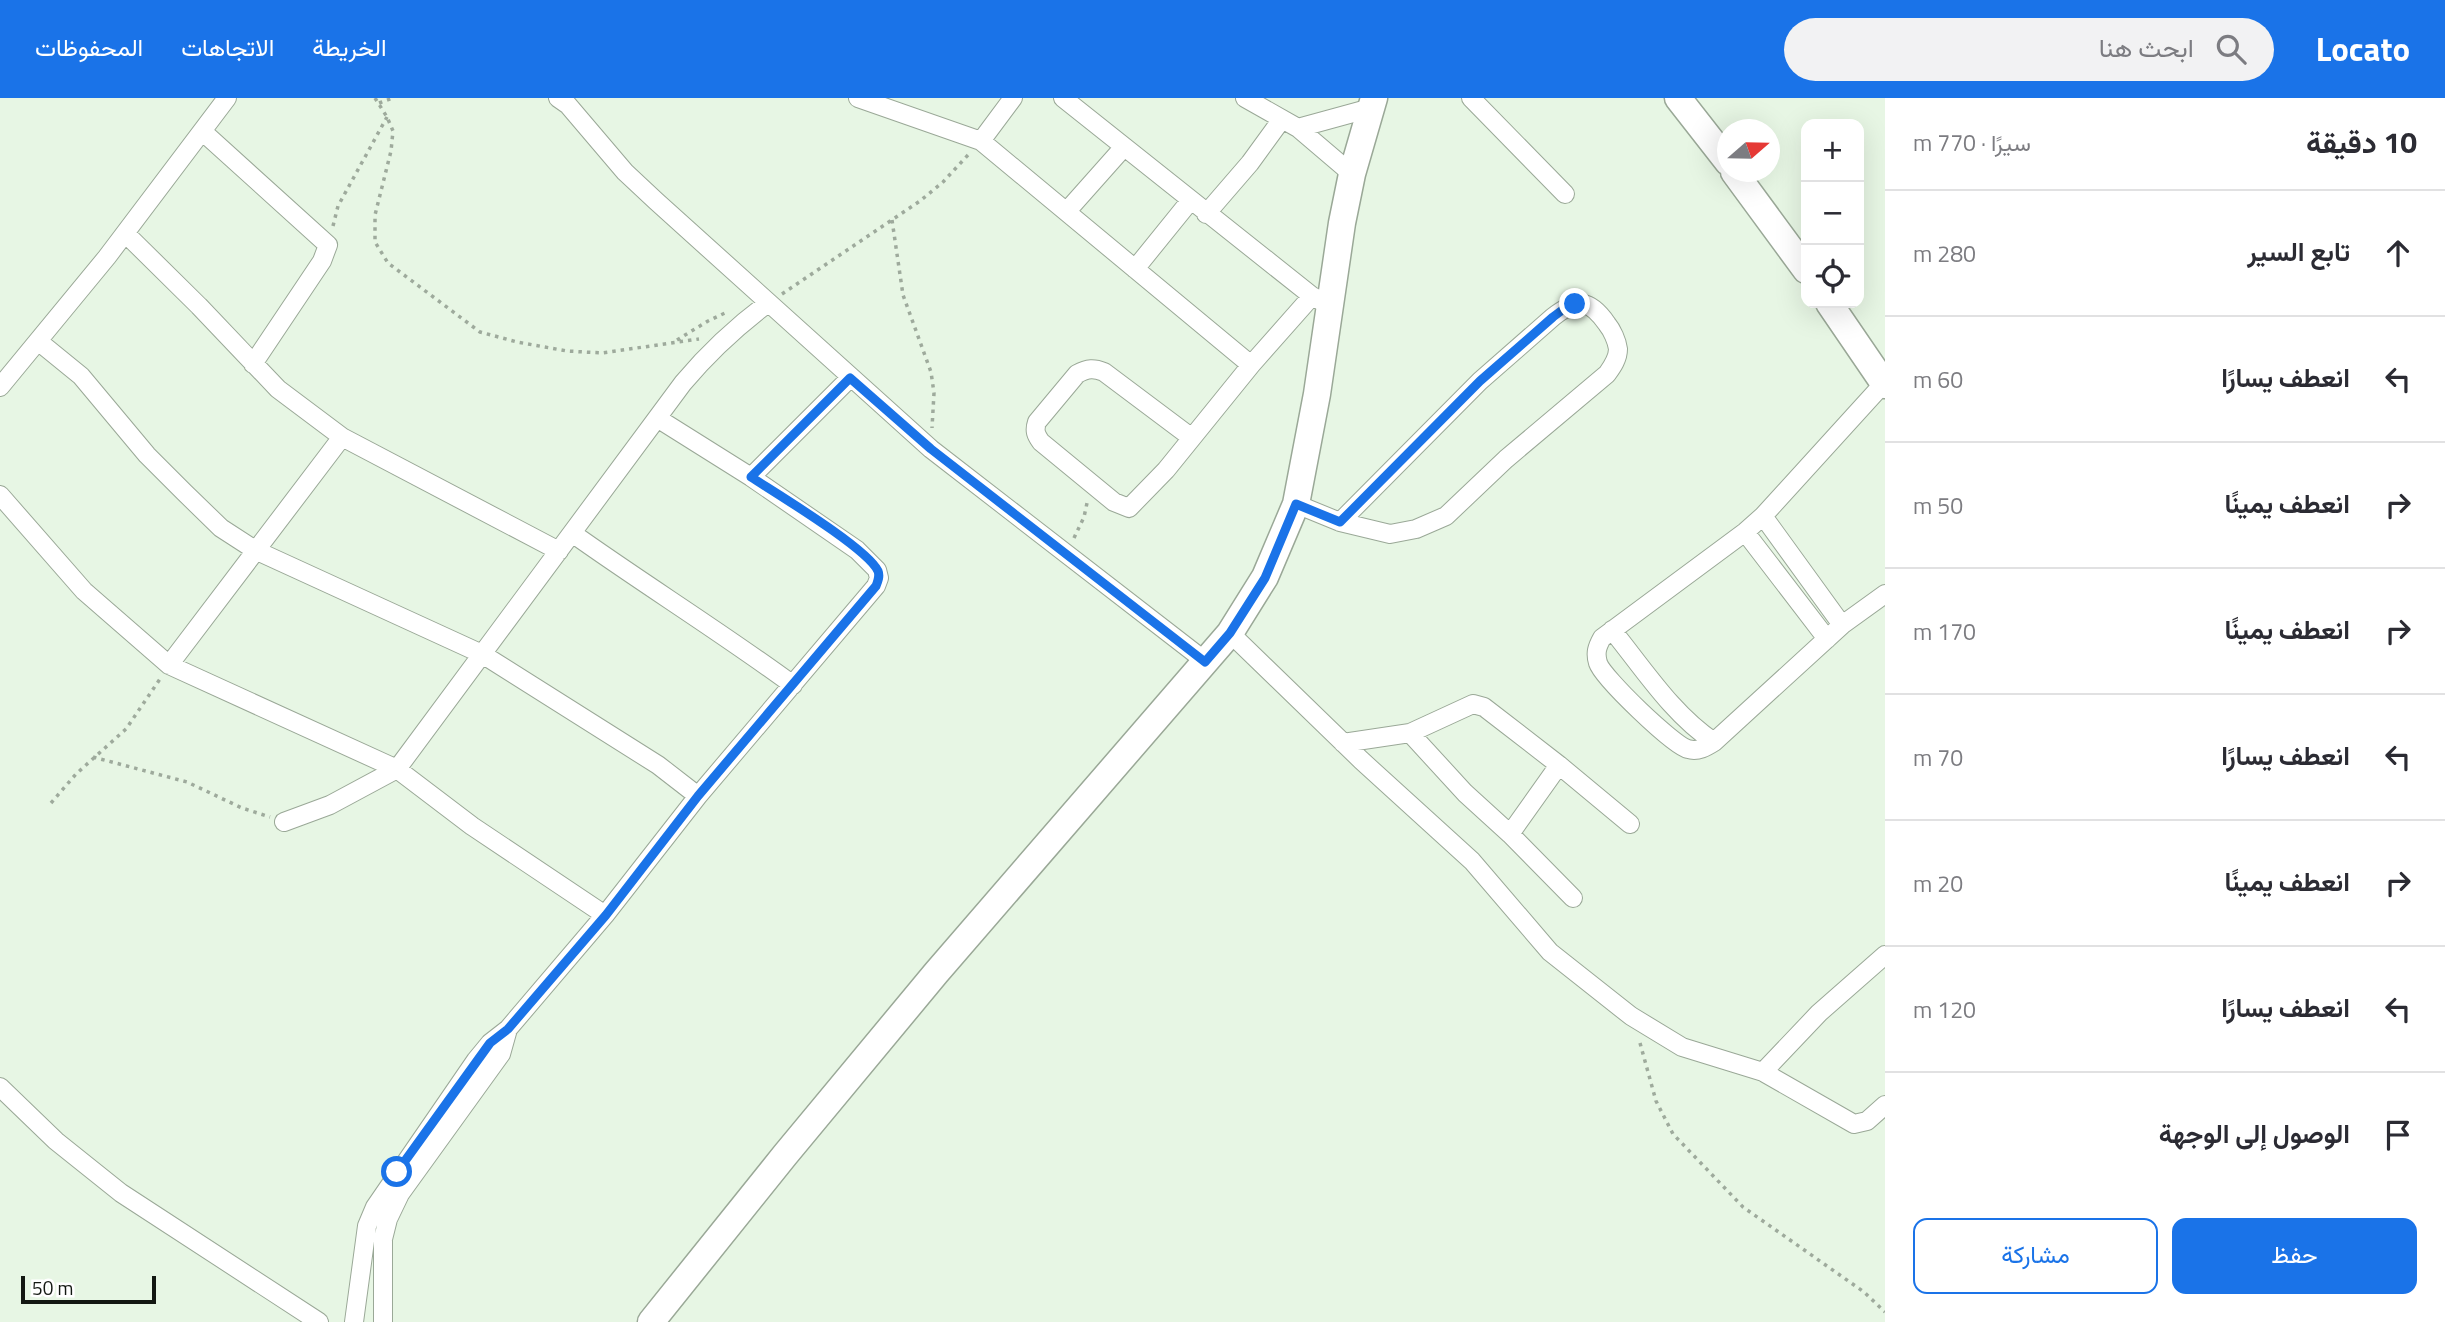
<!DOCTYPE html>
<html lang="ar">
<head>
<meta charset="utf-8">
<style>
	:root { --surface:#fff; --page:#f2f2f3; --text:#2b2b33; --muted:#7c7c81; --line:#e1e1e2; --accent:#1a73e8 }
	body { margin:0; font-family:"Titillium Web",Vazirmatn,sans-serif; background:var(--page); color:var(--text); direction:rtl }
	.controls { position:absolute; right:21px; top:21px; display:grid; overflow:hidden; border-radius:14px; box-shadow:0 7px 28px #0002 }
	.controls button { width:63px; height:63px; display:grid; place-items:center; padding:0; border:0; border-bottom:2px solid var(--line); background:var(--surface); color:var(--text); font:35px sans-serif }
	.compass { position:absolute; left:1717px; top:21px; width:63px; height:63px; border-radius:50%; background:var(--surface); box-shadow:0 7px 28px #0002; rotate:70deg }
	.scale { position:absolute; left:21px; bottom:18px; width:135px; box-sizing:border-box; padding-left:7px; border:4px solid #131812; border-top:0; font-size:19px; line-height:24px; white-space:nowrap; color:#131812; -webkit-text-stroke:5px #fff; paint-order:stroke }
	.stop { position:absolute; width:21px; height:21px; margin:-16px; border:5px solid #1a73e8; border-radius:50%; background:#fff }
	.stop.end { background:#1a73e8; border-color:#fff; box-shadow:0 2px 7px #0008 }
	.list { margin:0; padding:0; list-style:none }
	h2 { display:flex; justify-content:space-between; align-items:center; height:91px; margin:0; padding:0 28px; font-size:30px }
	h2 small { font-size:23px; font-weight:400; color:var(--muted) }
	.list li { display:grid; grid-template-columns:46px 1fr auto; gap:21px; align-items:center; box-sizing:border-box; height:126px; padding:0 28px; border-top:2px solid var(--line) }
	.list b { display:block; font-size:26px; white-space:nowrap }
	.list em { font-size:23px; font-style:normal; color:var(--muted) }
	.actions { display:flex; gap:14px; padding:21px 28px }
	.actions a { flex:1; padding:16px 0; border:2px solid var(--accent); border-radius:14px; text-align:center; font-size:24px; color:var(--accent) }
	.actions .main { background:var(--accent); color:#fff }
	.icon { flex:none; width:38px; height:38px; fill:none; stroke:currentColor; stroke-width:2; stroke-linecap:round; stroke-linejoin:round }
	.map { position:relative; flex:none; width:1885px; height:1224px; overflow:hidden; direction:ltr }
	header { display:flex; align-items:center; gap:42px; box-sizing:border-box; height:98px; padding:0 35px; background:var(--accent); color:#fff }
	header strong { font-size:33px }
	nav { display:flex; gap:38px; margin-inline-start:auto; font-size:24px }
	.search { width:490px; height:63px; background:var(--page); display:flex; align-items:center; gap:18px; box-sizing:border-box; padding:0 24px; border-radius:38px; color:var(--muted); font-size:26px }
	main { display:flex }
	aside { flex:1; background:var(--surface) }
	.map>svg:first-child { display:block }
</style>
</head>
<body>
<header>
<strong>Locato</strong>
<div class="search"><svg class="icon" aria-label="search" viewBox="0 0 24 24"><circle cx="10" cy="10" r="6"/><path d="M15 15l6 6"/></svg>ابحث هنا</div>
<nav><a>الخريطة</a><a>الاتجاهات</a><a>المحفوظات</a></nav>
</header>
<main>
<aside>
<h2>10 دقيقة<small>سيرًا · 770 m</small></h2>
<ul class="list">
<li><svg class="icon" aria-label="ahead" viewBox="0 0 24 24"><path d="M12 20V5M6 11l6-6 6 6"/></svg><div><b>تابع السير</b></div><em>280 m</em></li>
<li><svg class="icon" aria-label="left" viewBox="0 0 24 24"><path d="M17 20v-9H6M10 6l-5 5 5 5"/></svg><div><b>انعطف يسارًا</b></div><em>60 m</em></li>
<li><svg class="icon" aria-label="right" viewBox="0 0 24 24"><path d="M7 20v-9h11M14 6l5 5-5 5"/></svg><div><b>انعطف يمينًا</b></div><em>50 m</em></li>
<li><svg class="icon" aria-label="right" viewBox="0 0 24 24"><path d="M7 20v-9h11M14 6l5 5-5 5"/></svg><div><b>انعطف يمينًا</b></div><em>170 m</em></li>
<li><svg class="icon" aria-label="left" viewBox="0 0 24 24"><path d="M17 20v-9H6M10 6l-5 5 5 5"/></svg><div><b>انعطف يسارًا</b></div><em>70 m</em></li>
<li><svg class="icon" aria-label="right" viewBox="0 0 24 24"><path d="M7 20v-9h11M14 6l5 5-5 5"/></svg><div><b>انعطف يمينًا</b></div><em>20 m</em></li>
<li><svg class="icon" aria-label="left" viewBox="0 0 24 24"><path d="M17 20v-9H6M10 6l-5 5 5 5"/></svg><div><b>انعطف يسارًا</b></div><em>120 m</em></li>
<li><svg class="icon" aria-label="arrive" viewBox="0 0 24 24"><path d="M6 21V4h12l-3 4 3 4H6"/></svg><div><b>الوصول إلى الوجهة</b></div></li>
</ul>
<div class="actions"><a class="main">حفظ</a><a>مشاركة</a></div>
</aside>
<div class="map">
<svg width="1885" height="1224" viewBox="0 0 1885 1224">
	<rect width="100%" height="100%" fill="#e7f6e4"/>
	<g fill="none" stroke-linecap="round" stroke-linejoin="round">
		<g stroke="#9aa897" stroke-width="20">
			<path id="street" d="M 558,0 L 568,7 L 625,74 L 656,103 L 931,351 L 1205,563
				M 858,0 L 981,43 L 1251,267 L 1312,198
				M 1063,0 L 1312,198 L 1323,204
				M 1245,0 L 1298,30 L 1352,76
				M 1471,0 L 1565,96
				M 1298,30 L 1371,10
				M 202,33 L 328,147 L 322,163 L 253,266
				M 981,43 L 1013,0
				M 1067,113 L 1123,50
				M 1206,116 L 1250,65 L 1282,21
				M 125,135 L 199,208 L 278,291 L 342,339 L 559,453
				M 1135,171 L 1190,103
				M 38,243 L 81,278 L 147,357 L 184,394 L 221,430 L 255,452 L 482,556 L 658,667 L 698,698
				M 1884,285 L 1763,418 L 1745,434 L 1602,540 C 1597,549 1595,555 1598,565 C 1603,580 1674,648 1688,651 C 1698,654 1706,649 1714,644 L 1842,527 L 1885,496
				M 0,289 L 107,159 L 227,0
				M 342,339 L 169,567 L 397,671 L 472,728 L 605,817
				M 1192,340 L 1104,274 C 1094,270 1088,270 1077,276 L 1037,324 C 1034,333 1036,337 1041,344 L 1114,404 L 1129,410 L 1166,372 L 1251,267
				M 751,379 L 850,280
				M 0,397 L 84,493 L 169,567
				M 1296,406 L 1340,424 L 1390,436 L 1416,431 L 1446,418 L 1506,361 L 1607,276 C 1612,269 1618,261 1618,251 C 1617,243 1612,232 1607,226 C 1590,201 1577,200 1553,219 L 1480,283 L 1340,424
				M 1763,418 L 1842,527
				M 1745,434 L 1827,541
				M 572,435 C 645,487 721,534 793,587
				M 1612,532 C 1643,570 1672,616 1714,644
				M 1230,535 L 1361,662 L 1472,763 L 1550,854 L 1631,918 L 1682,949 L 1763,974 L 1854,1026 L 1867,1023 L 1885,1007
				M 1410,635 L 1465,695 L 1510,736 L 1573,800
				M 1343,645 L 1410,635 L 1473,606 L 1484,609 L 1559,667 L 1630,726
				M 284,724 L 330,707 L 397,671 L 683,285 C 709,254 736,229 768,205
				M 1510,736 L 1559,667
				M 1763,974 L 1819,915 L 1885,857
				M 0,989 L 56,1043 L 121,1095 L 319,1224
				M 354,1224 L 367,1128 L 375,1109 L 476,962 L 490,945 L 508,931 L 605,817 L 698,698 L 876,488 L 879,480 L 877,472 L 857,452 L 751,379 L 657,320
				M 383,1224 L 383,1141 L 388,1121 L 400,1096 L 501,956 L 508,931"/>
		</g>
		<g stroke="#9aa897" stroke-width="29">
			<path id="secondary" d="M 1678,0 L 1728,64
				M 1734,74 L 1806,172
				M 1829,205 L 1885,287
				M 651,1224 L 785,1057 L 936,875 L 1230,535 L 1265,479 L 1296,406 L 1317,296 L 1342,125 L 1352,76 L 1374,0"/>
		</g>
		<path stroke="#9eaa9c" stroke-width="3.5" stroke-dasharray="3.5 5" stroke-linecap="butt" d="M 375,0 L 387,19 L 393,33 L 391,53 L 375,117 L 375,144 L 388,165 L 480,234 L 517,244 L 567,253 L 602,255 L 699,241
			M 379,5 L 393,0
			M 892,122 L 903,197 L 931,274 L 934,295 L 932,330
			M 333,128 L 338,108 L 387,19
			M 782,196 L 920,103 L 943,84 L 968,57
			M 677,242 L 708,223 L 725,215
			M 1074,440 L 1084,419 L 1087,405
			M 93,659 L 187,684 L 242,710 L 270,719
			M 51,705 L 76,676 L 126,631 L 160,581
			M 1640,945 L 1656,1003 L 1673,1036 L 1743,1109 L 1864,1194 L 1885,1214"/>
		<use href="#street" stroke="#fff" stroke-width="18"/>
		<use href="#secondary" stroke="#fff" stroke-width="26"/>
	</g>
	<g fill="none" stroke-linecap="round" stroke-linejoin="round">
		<path stroke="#1a73e8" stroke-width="9" d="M 397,1074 L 490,945 L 508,931 L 606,817 L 698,698 L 876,488 C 878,483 880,478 878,473 C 867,450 777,396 751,379 L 850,280 L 931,351 L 1205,564 L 1230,535 L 1265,480 L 1296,406 L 1340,424 L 1480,283 L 1553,219 L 1565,210 L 1575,206"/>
	</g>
</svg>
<div class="controls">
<button>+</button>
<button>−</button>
<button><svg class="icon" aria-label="locate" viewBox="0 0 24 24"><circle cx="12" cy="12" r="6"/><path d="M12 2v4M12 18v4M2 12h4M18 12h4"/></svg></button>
</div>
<svg class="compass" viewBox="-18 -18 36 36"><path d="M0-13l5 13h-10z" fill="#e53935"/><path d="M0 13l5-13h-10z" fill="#7c7c81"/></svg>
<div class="scale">50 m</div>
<div class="stop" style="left:397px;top:1074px"></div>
<div class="stop end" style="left:1575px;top:206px"></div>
</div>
</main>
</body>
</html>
